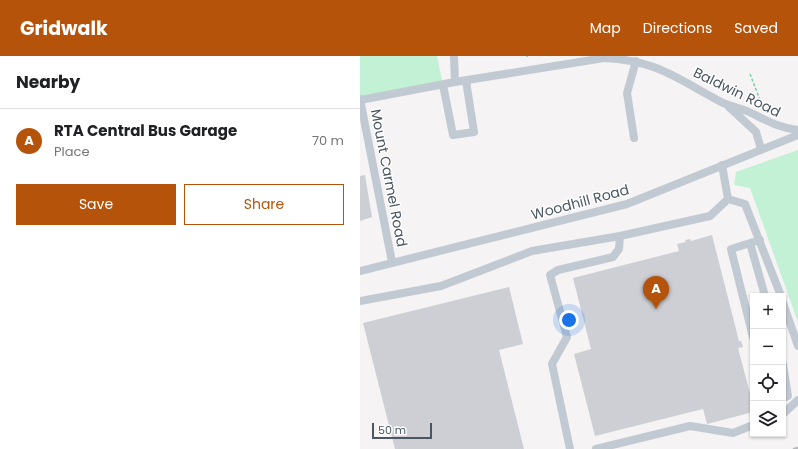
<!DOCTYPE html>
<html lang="en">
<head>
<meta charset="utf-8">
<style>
	:root { --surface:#fff; --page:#f6f6f6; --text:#202124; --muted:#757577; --line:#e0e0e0; --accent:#b45309 }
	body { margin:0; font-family:Poppins,sans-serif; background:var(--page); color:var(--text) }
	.controls { position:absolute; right:12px; bottom:12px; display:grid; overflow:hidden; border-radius:0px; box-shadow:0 1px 3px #0004 }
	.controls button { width:36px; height:36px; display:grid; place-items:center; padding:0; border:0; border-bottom:1px solid var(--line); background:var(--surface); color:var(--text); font:20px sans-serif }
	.scale { position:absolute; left:12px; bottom:10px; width:60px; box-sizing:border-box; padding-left:4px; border:2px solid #4a5661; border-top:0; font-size:11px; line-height:14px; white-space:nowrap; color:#4a5661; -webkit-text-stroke:3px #fff; paint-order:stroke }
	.you { position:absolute; left:209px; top:264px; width:14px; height:14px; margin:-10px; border:3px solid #fff; border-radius:50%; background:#1a73e8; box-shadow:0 0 0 6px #1a73e833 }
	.badge { display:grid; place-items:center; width:26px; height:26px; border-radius:50%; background:var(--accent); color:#fff; font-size:13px; font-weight:700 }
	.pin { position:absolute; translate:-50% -33px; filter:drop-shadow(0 1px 2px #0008) }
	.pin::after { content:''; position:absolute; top:21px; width:14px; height:12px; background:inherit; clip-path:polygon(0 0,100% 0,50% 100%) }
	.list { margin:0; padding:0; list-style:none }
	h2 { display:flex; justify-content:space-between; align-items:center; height:52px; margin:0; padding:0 16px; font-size:17px }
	h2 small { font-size:13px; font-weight:400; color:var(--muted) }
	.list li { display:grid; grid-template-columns:26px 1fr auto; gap:12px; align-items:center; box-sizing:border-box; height:64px; padding:0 16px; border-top:1px solid var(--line) }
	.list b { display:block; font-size:15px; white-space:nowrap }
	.list p { margin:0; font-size:13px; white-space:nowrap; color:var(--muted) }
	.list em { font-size:13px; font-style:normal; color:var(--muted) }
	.actions { display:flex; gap:8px; padding:12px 16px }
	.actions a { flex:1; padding:9px 0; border:1px solid var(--accent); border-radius:0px; text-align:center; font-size:14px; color:var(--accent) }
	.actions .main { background:var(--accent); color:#fff }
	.icon { flex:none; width:22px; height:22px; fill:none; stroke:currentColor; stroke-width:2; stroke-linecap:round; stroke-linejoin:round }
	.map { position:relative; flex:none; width:438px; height:393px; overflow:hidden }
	header { display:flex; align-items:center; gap:24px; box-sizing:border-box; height:56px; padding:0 20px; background:var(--accent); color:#fff }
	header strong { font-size:19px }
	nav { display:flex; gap:22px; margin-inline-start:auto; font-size:14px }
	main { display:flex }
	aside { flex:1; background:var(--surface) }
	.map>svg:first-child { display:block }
</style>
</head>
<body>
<header>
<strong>Gridwalk</strong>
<nav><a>Map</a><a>Directions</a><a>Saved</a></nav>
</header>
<main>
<aside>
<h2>Nearby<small></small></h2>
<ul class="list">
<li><span class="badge">A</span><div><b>RTA Central Bus Garage</b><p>Place</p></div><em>70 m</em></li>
</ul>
<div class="actions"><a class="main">Save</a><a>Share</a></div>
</aside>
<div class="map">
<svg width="438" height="393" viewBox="0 0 438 393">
	<rect width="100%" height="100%" fill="#f5f3f3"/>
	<path fill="#c3f1d5" d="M 0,0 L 77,0 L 83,29 L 0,44 Z
		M 438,94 L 438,266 L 390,132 L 374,129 L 376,116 Z"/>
	<path fill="#cdcfd5" d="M 5,119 L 12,161 L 0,165 L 0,120 Z
		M 352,179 L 379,285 L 381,285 L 383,291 L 378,292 L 393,349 L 393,356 L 347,368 L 343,353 L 235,380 L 214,298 L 231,293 L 213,222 L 319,195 L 317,188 L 326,186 L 325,184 L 330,183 L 331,185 Z
		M 149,231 L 163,288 L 139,294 L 164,393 L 35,393 L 3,267 Z"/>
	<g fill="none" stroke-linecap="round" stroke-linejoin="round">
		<path stroke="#7ad0a6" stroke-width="1.5" stroke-dasharray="3 2" stroke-linecap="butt" d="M 167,0 L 167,1
			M 390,18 L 402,49"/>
		<path stroke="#c1cad2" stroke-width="8" d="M 94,0 L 95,26
			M 83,29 L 93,79 L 114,76 L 106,25
			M 0,43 L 32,206
			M 0,44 L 95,26 L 244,2 C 297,4 319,24 363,47 C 371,50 379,52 387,55 C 404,63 418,72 438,74
			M 369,51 L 396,76 L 401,93
			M 274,82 L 267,37 L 276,5
			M 362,109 L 368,143
			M 368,143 L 385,148 L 421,240
			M 390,187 L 405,240
			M 0,215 L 267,148 L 438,79
			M 0,245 L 81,230 L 172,195 L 260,180 L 350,160 L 368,143
			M 423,247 L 438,290
			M 393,281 L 371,193 L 400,184
			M 423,309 L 428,340 L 423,342
			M 423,358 L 438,344
			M 210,393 L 192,308 L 207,281 L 190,219 L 198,214 L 253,201 L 259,193 L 260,180
			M 236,393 L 330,370 L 373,377 L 393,369"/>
		<path stroke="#b5b8bd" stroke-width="2.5" d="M 434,393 L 438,392"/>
	</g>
	<g text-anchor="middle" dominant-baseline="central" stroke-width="3" stroke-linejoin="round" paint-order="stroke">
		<g font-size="14" fill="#4a5661" stroke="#fff">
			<text transform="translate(377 36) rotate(26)">Baldwin Road</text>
			<text transform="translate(29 122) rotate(79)">Mount Carmel Road</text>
			<text transform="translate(220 146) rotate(-15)">Woodhill Road</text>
		</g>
	</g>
</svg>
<div class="controls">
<button>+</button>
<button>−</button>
<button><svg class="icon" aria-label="locate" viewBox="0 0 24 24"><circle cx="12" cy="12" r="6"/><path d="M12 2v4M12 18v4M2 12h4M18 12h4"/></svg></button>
<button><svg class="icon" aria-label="layers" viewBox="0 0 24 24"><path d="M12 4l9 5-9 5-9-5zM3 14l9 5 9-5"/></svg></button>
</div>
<div class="scale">50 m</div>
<div class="you"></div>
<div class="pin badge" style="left:296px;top:253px">A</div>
</div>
</main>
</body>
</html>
